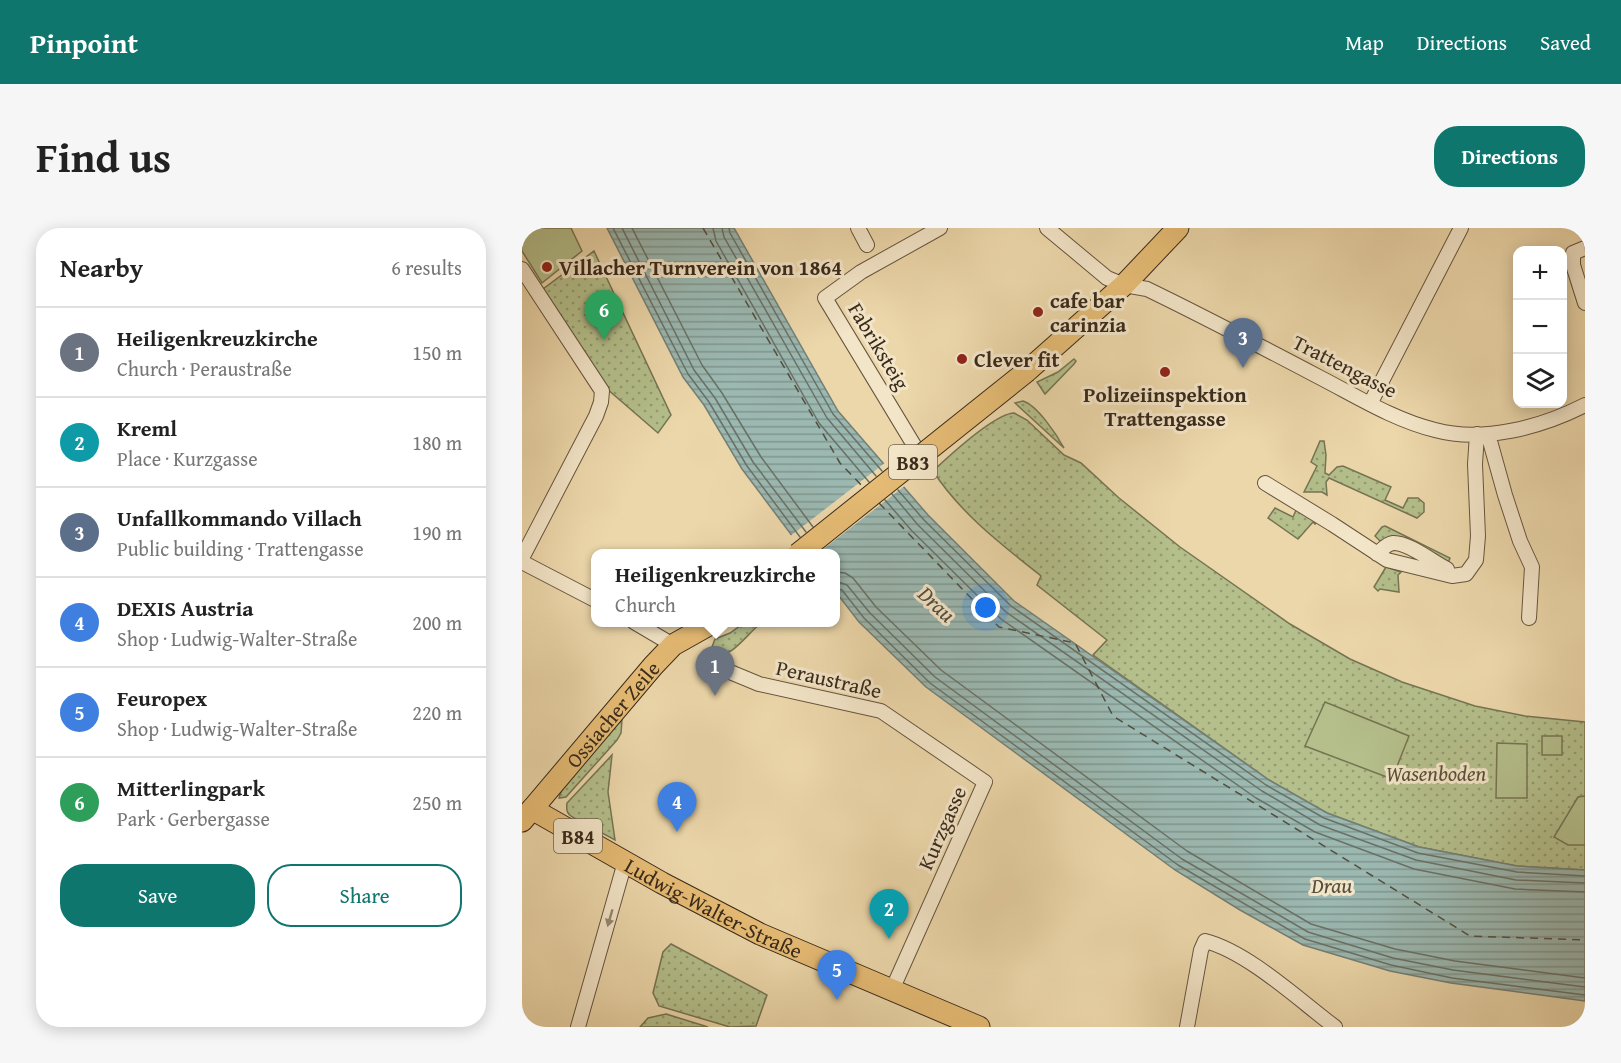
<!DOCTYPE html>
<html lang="en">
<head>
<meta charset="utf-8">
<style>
	:root { --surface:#fff; --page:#f6f6f6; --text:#222; --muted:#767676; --line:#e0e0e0; --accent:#0f766e }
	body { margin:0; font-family:"Gentium Book Plus",serif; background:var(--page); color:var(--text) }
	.controls { position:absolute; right:18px; top:18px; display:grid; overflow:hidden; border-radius:12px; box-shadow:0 3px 15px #0003 }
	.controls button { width:54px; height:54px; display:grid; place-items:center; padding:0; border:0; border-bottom:2px solid var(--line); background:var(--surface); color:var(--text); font:30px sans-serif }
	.you { position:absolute; left:464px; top:380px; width:21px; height:21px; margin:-15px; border:4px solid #fff; border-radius:50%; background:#1a73e8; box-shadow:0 0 0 9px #1a73e833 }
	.badge { display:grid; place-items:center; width:39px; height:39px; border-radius:50%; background:var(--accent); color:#fff; font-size:20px; font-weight:700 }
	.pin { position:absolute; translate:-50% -50px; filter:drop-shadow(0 2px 3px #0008) }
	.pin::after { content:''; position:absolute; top:32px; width:21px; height:18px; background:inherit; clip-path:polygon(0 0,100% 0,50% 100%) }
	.popup { position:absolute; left:69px; top:321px; width:249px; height:78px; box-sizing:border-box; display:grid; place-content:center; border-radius:12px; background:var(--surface); filter:drop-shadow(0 2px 4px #0005); font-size:20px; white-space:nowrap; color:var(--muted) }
	.popup b { font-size:22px; color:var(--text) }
	.popup::after { content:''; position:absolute; left:50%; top:100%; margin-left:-12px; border:12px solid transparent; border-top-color:var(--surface) }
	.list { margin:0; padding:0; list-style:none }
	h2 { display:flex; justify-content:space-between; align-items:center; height:78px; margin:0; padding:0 24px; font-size:26px }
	h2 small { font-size:20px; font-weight:400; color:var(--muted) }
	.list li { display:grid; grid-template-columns:39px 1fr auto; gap:18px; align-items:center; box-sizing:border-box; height:90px; padding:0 24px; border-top:2px solid var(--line) }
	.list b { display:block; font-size:22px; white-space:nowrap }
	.list p { margin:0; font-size:20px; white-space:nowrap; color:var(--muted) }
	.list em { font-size:20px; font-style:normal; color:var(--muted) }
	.actions { display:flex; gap:12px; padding:18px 24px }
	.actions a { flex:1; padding:14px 0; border:2px solid var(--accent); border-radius:24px; text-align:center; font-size:21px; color:var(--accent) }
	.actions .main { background:var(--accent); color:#fff }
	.icon { flex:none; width:33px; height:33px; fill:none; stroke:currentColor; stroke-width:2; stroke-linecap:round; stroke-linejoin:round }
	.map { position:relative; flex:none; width:1063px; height:799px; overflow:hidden; border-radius:24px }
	header { display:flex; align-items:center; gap:36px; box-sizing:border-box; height:84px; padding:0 30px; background:var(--accent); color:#fff }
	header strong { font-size:28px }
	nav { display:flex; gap:33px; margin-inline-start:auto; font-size:21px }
	.intro { display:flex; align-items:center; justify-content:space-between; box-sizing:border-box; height:144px; padding:0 36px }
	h1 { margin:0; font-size:42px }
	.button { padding:15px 27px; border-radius:24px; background:var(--accent); color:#fff; font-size:21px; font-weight:700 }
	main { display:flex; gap:36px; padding:0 36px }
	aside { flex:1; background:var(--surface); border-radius:24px; box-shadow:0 3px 15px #0003 }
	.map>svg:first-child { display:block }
</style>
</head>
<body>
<header>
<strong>Pinpoint</strong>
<nav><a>Map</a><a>Directions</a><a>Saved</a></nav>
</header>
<div class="intro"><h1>Find us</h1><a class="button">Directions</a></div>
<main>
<aside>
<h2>Nearby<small>6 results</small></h2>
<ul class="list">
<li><span class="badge" style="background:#6b7280">1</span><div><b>Heiligenkreuzkirche</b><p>Church · Peraustraße</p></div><em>150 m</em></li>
<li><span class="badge" style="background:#0f9aa8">2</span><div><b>Kreml</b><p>Place · Kurzgasse</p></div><em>180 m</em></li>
<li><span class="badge" style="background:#5c6f8a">3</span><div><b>Unfallkommando Villach</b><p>Public building · Trattengasse</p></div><em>190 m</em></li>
<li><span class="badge" style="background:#3f7fe0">4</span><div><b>DEXIS Austria</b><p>Shop · Ludwig-Walter-Straße</p></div><em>200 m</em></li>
<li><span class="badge" style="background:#3f7fe0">5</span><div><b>Feuropex</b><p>Shop · Ludwig-Walter-Straße</p></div><em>220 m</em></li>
<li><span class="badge" style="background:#2e9e5b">6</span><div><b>Mitterlingpark</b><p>Park · Gerbergasse</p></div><em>250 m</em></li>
</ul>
<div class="actions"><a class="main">Save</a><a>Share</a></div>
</aside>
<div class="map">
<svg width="1063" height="799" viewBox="0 0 1063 799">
	<defs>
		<pattern id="grass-dots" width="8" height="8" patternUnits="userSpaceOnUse" patternTransform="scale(1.5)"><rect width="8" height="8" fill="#b4bf8b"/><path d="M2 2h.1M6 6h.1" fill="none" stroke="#939b71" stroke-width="1.8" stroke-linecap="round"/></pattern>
		<pattern id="water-rules" width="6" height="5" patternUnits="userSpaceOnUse" patternTransform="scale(1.5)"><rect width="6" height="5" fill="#9bb8b1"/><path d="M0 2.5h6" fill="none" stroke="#7f968f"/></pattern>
	</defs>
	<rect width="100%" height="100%" fill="#ecd7aa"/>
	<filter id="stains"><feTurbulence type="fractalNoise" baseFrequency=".00333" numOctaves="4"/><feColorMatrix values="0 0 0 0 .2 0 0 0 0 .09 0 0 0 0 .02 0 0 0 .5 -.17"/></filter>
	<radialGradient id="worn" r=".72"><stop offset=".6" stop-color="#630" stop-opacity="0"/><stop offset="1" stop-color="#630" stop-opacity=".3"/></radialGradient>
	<path fill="url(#grass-dots)" stroke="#767453" stroke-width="1.5" d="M 72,23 L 149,187 L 136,205 L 84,160 L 17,64 Z
		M 552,131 L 554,133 L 552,136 L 523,166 L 515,154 L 536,144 Z
		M 501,173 C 515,177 535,207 542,220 L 493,175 Z
		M 492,185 L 505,192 L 542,227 L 559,235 L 597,270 L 658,319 L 768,396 L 828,431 L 880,454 L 953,478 L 1003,488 L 1063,494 L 1063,642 L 995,638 L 897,619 L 805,585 L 747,552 L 571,427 L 585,412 L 515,357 L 519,348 C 479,316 439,286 411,243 C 427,228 472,186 492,185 Z
		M 798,213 L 802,213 L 804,227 L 803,245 L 807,247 L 815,239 L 821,238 L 869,259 L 863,272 L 881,280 L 886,270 L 896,270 L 902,275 L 902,284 L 895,290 L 807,250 L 804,254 L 805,267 L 800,264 L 782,264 L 795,238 L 789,234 Z
		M 753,280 L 771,289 L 775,280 L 795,293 L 793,296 L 791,294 L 776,311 L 746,290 Z
		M 863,298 L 928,330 L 926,335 L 871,309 L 858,313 L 853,308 L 860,299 Z
		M 864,339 L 879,344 L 876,347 L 877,364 L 858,361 L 856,363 L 852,359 Z
		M 222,395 L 238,396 C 226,405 208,432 193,427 L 190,419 L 193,411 L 208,405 Z
		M 100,492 L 99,505 L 95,512 L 44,569 L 37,570 C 39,556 87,501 100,492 Z
		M 90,527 L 86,564 L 93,612 L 52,590 C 45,586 44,583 45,575 Z
		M 149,716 L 245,767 L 234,798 L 208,799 L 137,778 L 131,765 L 141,724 Z
		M 144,786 L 186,799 L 118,799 L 126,790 Z"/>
	<path fill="#b4bf8b" stroke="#767453" stroke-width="1.5" d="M 0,0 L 49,0 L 60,23 L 20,55 L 0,23 Z
		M 803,474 L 887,508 L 870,551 L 783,518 Z
		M 1020,508 L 1040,508 L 1040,527 L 1020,527 Z
		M 975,515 L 1005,516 L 1005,570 L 974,570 Z
		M 1063,568 L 1063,617 L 1046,617 L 1032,609 L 1056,569 Z"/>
	<path fill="url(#water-rules)" stroke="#747f75" stroke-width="1.5" d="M 85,0 L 212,0 L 316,183 L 406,287 L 492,373 L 747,552 L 805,585 L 897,619 L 995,638 L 1063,642 L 1063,773 L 929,755 L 868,743 L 781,717 L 718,682 L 653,642 L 404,459 L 337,394 L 313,363 L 313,326 L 283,325 L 220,241 L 182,177 L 161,149 Z"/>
	<path fill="#ecd7aa" d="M 364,234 L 384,257 L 295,326 L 279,326 L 267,309 Z"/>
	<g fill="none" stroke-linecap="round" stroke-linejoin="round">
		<path stroke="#6a7166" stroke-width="1.5" d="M 91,0 L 166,146 L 187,174 L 225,238 L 278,309
			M 100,0 L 172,142 L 193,170 L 231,234 L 284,304
			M 110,0 L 180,137 L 200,165 L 239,229 L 291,299
			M 191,0 L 194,13 L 297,195 L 347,254
			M 200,0 L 202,9 L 305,190 L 354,248
			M 207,0 L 208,5 L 311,186 L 360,243
			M 376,262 L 402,292 L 489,378 L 744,557 L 802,590 L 896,625 L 995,644 L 1063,648
			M 370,266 L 396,297 L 484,384 L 740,563 L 798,597 L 894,632 L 994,652 L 1063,655
			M 363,272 L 390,303 L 479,391 L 734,570 L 793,604 L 892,641 L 993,661 L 1063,664
			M 313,344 L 323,345 L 331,350 L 354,379 L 419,442 L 665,623 L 789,696 L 873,721 L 933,733 L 1063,750
			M 313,353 L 325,357 L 348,385 L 413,449 L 660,631 L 786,704 L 871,730 L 931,742 L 1063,759
			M 313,360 L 320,362 L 342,390 L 408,455 L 656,637 L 783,711 L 869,737 L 930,750 L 1063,767"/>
		<path stroke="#524e40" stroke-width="1.5" stroke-dasharray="8 6" stroke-linecap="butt" d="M 181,0 L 318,235 L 343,261
			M 357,275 L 477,399 L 553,415 L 591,488 L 948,708 L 1063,712"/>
		<g stroke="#66553f" stroke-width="16">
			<path id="minor" d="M 336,0 L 345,17
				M 525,0 L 585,50 L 602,57 L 625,61 C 683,89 740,119 797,149 C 834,168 872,192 913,202 C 961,215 1020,199 1063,177
				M 1063,20 L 1051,25 L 1051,37 L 1063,75
				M 0,41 L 80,163 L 79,174 L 74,188 L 0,330
				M 848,176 L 939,0
				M 966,206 L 983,267 L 998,313 L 1010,339 L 1007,390
				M 407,242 L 303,70 L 339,44 L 418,0
				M 743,255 L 810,296 L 865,332 L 930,348 L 944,346 L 954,332 L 956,308 L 953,236 L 955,206
				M 855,326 C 860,322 864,316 871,315 C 886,314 911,334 925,341
				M 0,334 L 73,372
				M 112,394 L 151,417
				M 196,439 L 237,456 L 359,483 L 463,554 L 370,762
				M 56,799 L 103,634
				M 665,799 L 679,722 L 683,713 C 726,724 777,772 813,799"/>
		</g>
		<g stroke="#392a1b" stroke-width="23">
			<g id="primary">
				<path d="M 505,143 L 602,57 L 656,0"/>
				<path id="s1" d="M 10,581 L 140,655 L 238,706 L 457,799"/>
				<path id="s2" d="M 0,593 L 131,438 L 151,417 L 192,394"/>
			</g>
		</g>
		<use href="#minor" stroke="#f3e5c8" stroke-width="14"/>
		<use href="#primary" stroke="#e6bc75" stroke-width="21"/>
		<g stroke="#392a1b" stroke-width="23" stroke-linecap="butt">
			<path id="primary-bridge" d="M 276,326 L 505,143"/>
		</g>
		<use href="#primary-bridge" stroke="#e6bc75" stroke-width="21"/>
	</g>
	<defs><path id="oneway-solid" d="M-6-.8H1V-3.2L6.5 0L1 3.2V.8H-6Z" transform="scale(1.5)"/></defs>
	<use fill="#968872" href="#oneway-solid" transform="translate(88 690) rotate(106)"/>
	<g fill="#8f2418" stroke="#f3e5c8" stroke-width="2">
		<circle cx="25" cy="39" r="6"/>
		<circle cx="516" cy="84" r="6"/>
		<circle cx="440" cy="131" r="6"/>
		<circle cx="643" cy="144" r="6"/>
	</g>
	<g text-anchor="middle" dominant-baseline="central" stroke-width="6" stroke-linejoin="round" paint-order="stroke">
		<g fill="#f3e5c8" stroke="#71624f" stroke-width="1.5">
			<rect x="367" y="217" width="48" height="34" rx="4.5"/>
			<rect x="32" y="591" width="48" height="34" rx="4.5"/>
		</g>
		<g font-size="20" font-weight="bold" fill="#392a1b">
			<text x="391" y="234">B83</text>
			<text x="56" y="608">B84</text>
		</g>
		<g font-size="21" font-weight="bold" fill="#392a1b" stroke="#f3e5c8" text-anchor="start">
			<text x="37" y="39">Villacher Turnverein von 1864</text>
			<text x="528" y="72">cafe bar<tspan x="528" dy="24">carinzia</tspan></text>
			<text x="452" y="131">Clever fit</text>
			<text x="643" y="166" text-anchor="middle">Polizeiinspektion<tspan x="643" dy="24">Trattengasse</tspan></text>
		</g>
		<g font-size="21" fill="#392a1b" stroke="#f3e5c8">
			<text transform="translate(357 118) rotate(59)">Fabriksteig</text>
			<text transform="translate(823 138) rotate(27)">Trattengasse</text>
			<text transform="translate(307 451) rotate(13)">Peraustraße</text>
			<text stroke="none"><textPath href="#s2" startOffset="140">Ossiacher Zeile</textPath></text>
			<text transform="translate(420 600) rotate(-66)">Kurzgasse</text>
			<text stroke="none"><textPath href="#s1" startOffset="207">Ludwig-Walter-Straße</textPath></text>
		</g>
		<g font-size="21" font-style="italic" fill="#584f37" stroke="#f3e5c8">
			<text x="914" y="545">Wasenboden</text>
		</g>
		<g font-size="22" font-style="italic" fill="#524e40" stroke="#f3e5c8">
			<text transform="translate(415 376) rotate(43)">Drau</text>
			<text x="810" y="657">Drau</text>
		</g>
	</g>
	<rect width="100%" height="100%" filter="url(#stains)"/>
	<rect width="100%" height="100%" fill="url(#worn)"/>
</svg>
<div class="controls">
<button>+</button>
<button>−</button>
<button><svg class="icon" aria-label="layers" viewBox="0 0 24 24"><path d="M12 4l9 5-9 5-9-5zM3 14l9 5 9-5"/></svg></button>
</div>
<div class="you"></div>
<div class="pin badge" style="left:193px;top:468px;background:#6b7280">1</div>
<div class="popup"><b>Heiligenkreuzkirche</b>Church</div>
<div class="pin badge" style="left:367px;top:711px;background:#0f9aa8">2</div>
<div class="pin badge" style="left:721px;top:140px;background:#5c6f8a">3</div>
<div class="pin badge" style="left:155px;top:604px;background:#3f7fe0">4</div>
<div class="pin badge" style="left:315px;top:772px;background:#3f7fe0">5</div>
<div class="pin badge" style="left:82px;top:112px;background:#2e9e5b">6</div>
</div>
</main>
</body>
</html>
